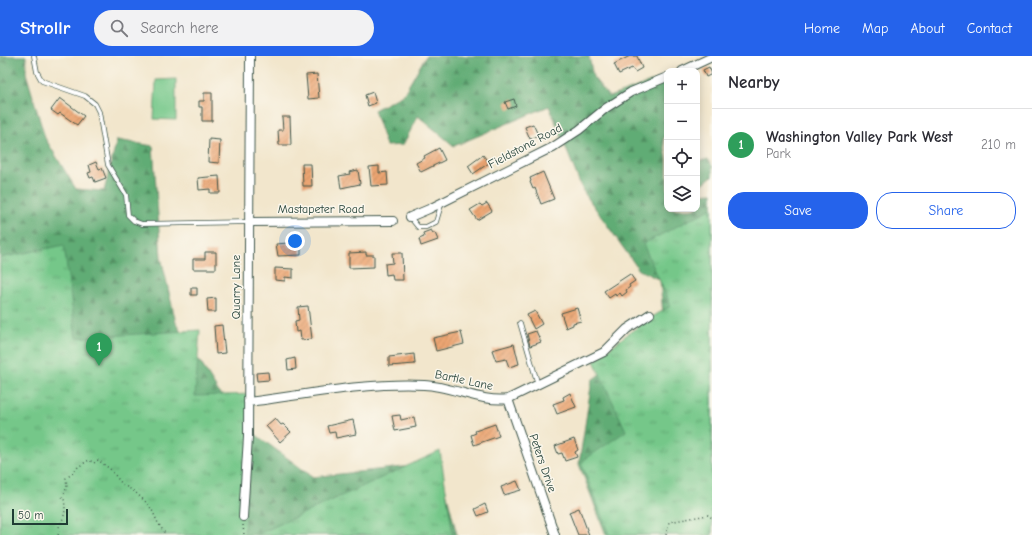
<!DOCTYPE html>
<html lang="en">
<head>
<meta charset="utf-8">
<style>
	:root { --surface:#fff; --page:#f2f2f3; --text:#2b2b33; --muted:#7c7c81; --line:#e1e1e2; --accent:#2563eb }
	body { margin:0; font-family:"Comic Neue",sans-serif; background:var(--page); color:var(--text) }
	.controls { position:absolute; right:12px; top:12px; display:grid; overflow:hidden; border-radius:8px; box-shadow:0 2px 10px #0003 }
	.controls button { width:36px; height:36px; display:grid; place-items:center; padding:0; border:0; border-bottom:1px solid var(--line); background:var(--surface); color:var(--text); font:20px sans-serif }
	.scale { position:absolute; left:12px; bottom:10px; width:56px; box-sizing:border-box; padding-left:4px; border:2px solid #1f3d34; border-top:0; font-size:11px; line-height:14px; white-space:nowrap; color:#1f3d34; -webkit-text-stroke:3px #fbf7ec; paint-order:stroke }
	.you { position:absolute; left:295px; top:185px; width:14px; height:14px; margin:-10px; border:3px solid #fff; border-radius:50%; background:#1a73e8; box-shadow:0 0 0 6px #1a73e833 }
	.badge { display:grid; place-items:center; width:26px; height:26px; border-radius:50%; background:var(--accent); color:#fff; font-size:13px; font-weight:700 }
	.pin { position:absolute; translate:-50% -33px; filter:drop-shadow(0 1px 2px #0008) }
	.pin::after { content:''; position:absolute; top:21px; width:14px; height:12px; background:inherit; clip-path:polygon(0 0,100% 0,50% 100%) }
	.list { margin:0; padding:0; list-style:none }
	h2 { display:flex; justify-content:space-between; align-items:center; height:52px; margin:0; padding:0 16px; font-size:17px }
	h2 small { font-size:13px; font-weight:400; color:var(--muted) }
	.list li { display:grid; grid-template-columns:26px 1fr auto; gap:12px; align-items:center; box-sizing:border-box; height:72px; padding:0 16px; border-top:1px solid var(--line) }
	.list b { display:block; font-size:15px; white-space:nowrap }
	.list p { margin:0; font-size:13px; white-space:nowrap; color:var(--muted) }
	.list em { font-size:13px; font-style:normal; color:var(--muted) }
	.actions { display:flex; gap:8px; padding:12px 16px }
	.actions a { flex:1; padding:9px 0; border:1px solid var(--accent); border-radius:16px; text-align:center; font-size:14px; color:var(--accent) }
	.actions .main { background:var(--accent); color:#fff }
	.icon { flex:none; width:22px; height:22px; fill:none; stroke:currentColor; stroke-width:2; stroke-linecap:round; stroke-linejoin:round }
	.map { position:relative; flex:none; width:712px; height:479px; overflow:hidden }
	header { display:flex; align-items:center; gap:24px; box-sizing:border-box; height:56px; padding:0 20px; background:var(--accent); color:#fff }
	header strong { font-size:19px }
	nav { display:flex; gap:22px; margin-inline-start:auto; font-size:14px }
	.search { width:280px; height:36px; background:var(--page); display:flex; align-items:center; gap:10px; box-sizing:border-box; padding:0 14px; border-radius:22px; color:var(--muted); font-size:15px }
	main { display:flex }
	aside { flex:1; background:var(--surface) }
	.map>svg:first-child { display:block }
</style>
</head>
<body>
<header>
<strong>Strollr</strong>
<div class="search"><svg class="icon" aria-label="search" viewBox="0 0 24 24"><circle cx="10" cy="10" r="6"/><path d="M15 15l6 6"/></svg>Search here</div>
<nav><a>Home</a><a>Map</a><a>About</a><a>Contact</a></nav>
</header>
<main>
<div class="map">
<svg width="712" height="479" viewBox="0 0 712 479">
	<defs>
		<pattern id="forest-firs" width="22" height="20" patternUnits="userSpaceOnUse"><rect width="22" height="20" fill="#60ac75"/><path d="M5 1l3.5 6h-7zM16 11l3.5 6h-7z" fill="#4f8d61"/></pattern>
		<pattern id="park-tufts" width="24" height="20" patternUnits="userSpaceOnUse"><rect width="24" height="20" fill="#75c789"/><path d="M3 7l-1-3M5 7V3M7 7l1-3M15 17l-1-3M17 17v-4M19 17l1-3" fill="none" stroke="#5fa371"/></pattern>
		<pattern id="building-hatch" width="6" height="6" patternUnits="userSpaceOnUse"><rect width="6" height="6" fill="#eca572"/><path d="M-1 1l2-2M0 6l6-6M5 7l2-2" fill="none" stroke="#bf885e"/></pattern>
	</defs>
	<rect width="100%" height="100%" fill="#fbf7ec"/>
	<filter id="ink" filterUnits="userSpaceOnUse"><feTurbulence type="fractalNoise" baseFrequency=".025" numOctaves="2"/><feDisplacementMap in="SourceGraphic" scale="8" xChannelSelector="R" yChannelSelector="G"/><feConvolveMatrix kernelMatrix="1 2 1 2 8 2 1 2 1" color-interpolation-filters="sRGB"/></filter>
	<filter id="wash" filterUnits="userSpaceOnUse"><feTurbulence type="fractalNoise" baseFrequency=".012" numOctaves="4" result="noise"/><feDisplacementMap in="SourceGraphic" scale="16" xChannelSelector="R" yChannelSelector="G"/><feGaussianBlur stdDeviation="0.9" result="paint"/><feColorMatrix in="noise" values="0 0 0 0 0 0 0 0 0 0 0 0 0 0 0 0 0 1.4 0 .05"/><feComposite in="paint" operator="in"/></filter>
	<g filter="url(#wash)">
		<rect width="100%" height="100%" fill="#f2e6cc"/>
		<path fill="#75c789" stroke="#4a825e" d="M 176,23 L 176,64 L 154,63 L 156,24 Z"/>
		<path fill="url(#forest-firs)" stroke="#407454" d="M 0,0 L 26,0 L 26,17 L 45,82 L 76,133 L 104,135 L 117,84 L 153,90 L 161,201 L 176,267 L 236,364 L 313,421 L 439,407 L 457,479 L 0,479 Z
			M 426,0 L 589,0 L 593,21 L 609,41 L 667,20 L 667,80 L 663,82 L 667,103 L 667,153 L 697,153 L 697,138 L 712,137 L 712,479 L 606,479 L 579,408 L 592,324 L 664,271 L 660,224 L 639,214 L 583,135 L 549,50 L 454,90 L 418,60 L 403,89 L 386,90 L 374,54 L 403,39 Z
			M 708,103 L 712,110 L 712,120 L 697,133 L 697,106 Z"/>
		<path fill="url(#park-tufts)" stroke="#4a825e" d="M 712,152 L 712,479 L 609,479 L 581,406 L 626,375 L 594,305 C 618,285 643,265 671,250 L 643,188 Z
			M 64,189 L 76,282 L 200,274 L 195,340 L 253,338 L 244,479 L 0,479 L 0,202 Z
			M 440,395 L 453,479 L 256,479 Z"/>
		<g id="blocks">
			<path fill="url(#building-hatch)" d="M 630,0 L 637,0 L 642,12 L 635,16 L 632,12 L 619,18 L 614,8 Z
				M 709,11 L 712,18 L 706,21 L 703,14 Z
				M 317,18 L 319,42 L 308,43 L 306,19 Z
				M 373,36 L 376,47 L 368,50 L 365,39 Z
				M 204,37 L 212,37 L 212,65 L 202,65 L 202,51 L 199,51 L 199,45 L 204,45 Z
				M 60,42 L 84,60 L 77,69 L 60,57 L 58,59 L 51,54 Z
				M 514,43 L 516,50 L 508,53 L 505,46 Z
				M 282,61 L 290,61 L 291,89 L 279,89 L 278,74 L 283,74 Z
				M 533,68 L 538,79 L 530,83 L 525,71 Z
				M 209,83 L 220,84 L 219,107 L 208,106 Z
				M 439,92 L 445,104 L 421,116 L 416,107 L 425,102 L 424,100 Z
				M 483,99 L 489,107 L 473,118 L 468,110 Z
				M 96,106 L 99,113 L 102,112 L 106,122 L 95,126 L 93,121 L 90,122 L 88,117 L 91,116 L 89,109 Z
				M 302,108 L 311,108 L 312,130 L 303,130 Z
				M 379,110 L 379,117 L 387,116 L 388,129 L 371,130 L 369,111 Z
				M 358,114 L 360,128 L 341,132 L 339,120 L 350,118 L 349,116 Z
				M 543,116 L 554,143 L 541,148 L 535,132 L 533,133 L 530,126 L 531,125 L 530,122 Z
				M 219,120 L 220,137 L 210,137 L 210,133 L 199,134 L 198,122 Z
				M 487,147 L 492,155 L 477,164 L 470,154 L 480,148 L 482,150 Z
				M 431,174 L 433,177 L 435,177 L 438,184 L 421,190 L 419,183 L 424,181 L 423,177 Z
				M 288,187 L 289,191 L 301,191 L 301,199 L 278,200 L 276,188 Z
				M 205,196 L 216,196 L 216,213 L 193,213 L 193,203 L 205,203 Z
				M 366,196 L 366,199 L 374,199 L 374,211 L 349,212 L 349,197 Z
				M 392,197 L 402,197 L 403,224 L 393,224 L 392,218 L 386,219 L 385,208 L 393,207 Z
				M 275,212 L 293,213 L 293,222 L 285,221 L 285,225 L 275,224 Z
				M 630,218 L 635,225 L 629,229 L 630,231 L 626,234 L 627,236 L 622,240 L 620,237 L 616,240 L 615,238 L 609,242 L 604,235 Z
				M 191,232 L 197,232 L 197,239 L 191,239 Z
				M 216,242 L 216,256 L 208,256 L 207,243 Z
				M 308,250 L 312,283 L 301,284 L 300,275 L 296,276 L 295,265 L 299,264 L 298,251 Z
				M 577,252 L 581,265 L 573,267 L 573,269 L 566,272 L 561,257 Z
				M 535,255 L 542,268 L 534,273 L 527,259 Z
				M 222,269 L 225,297 L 216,298 L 214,270 Z
				M 536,275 L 541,286 L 530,290 L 527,278 Z
				M 461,276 L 464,288 L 436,295 L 433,282 Z
				M 514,288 L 519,308 L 509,311 L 506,303 L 496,305 L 492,294 Z
				M 414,298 L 415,308 L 389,310 L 389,301 Z
				M 295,302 L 296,313 L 288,314 L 287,304 Z
				M 268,316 L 269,324 L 257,325 L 256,317 Z
				M 570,337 L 576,351 L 557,358 L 553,348 L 564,344 L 563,341 Z
				M 400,359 L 401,364 L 414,361 L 416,371 L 395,375 L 392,360 Z
				M 275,362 L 281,369 L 283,368 L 291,376 L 280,386 L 266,370 Z
				M 353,364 L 356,378 L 336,382 L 335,376 L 329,377 L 327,370 Z
				M 495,368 L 499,380 L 474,389 L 471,379 L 476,377 L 475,375 Z
				M 574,383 L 578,394 L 575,396 L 577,401 L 565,405 L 562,397 L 558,398 L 555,390 Z
				M 517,425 L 521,434 L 504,439 L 501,431 Z
				M 485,448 L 488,456 L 478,460 L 475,453 Z
				M 579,452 L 589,479 L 578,479 L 569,456 Z"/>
		</g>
	</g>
	<g filter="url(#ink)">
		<use href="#blocks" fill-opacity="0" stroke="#3f564b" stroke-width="1"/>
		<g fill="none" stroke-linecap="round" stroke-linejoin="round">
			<g stroke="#3f564b" stroke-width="5.5">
				<path id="lane" d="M 34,0 L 37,16 L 42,25 L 85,40 L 95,48 L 99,56 L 108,109 L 126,139 L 128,159 L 134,165 L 142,168 L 249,166
					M 410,161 L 418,171 L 426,171 L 436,166 L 441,149
					M 520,267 L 538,329"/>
			</g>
			<g stroke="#3f564b" stroke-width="10">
				<path id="street" d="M 682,15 L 712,1
					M 410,161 L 429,153 L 553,91 L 579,74 L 606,52 L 631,36 L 667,21
					M 249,166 L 393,165
					M 508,343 L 555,479
					M 248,346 C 306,339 365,326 424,329 C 452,330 482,347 508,343 L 604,296 L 627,273 L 650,258
					M 243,461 L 248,381 L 250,0"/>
			</g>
			<path stroke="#3f564b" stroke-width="1.5" stroke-dasharray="1 3" stroke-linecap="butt" d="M 243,469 L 244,479
				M 58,479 C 60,475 58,472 60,469 C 65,459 66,455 64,443 L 62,442 L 67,431 L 66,422 L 72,418 L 78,411 L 89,404 L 94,407 L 98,404 L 110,413 L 122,428 L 135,436 L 147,447 L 152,454 L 158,467 L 166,479
				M 666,479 L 669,466 L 708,459 L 712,462"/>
			<use href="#lane" stroke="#fff" stroke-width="4"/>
			<use href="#street" stroke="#fff" stroke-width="8"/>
		</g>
	</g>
	<g text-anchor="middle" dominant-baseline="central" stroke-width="3" stroke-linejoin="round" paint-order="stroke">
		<g font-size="12" fill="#1f3d34" stroke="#fbf7ec">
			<text transform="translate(525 90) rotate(-28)">Fieldstone Road</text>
			<text x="321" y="153">Mastapeter Road</text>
			<text transform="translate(236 231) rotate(-90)">Quarry Lane</text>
			<text transform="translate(464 324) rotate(12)">Bartle Lane</text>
			<text transform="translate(543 407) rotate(71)">Peters Drive</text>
		</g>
	</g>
</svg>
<div class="controls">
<button>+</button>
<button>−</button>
<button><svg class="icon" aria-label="locate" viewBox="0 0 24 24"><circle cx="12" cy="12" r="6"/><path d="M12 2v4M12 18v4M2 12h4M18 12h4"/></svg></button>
<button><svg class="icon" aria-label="layers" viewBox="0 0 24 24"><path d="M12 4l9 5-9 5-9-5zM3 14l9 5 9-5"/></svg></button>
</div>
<div class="scale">50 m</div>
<div class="you"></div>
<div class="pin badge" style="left:99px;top:310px;background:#2e9e5b">1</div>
</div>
<aside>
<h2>Nearby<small></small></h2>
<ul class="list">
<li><span class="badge" style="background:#2e9e5b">1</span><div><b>Washington Valley Park West</b><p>Park</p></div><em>210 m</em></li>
</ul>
<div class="actions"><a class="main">Save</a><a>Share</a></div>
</aside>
</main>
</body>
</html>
